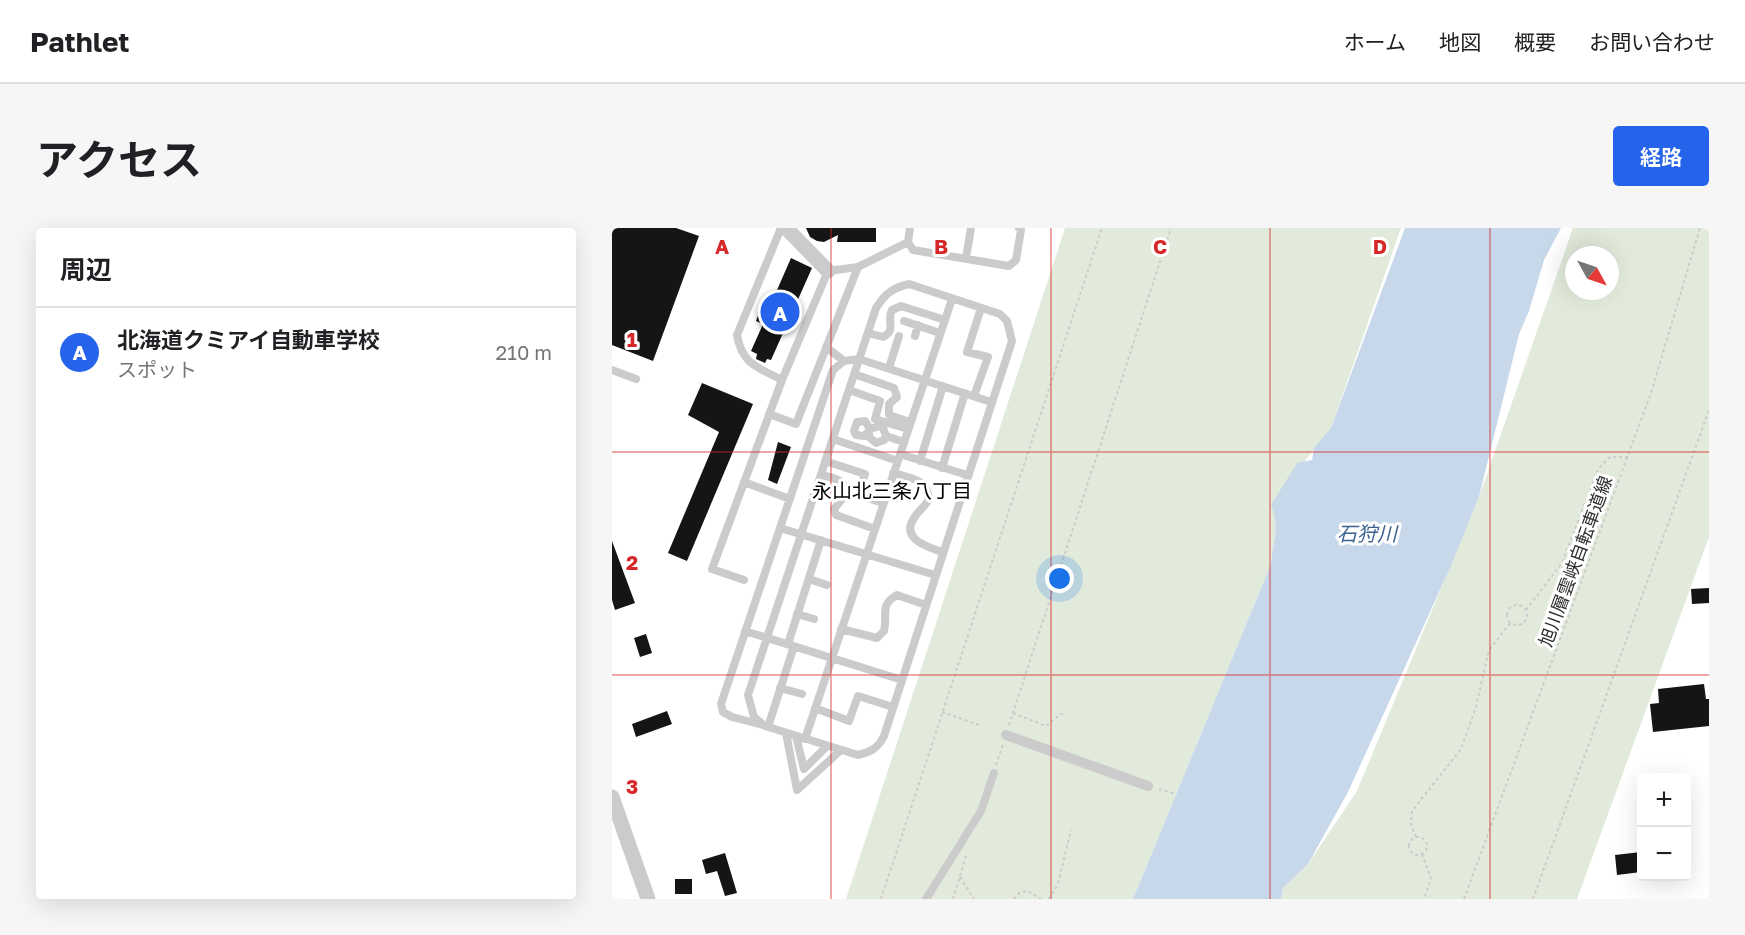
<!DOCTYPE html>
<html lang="ja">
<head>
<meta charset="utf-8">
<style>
	:root { --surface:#fff; --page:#f6f6f6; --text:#202124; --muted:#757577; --line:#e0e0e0; --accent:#2563eb }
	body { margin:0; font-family:"Golos Text","Noto Sans JP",sans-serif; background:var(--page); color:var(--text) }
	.controls { position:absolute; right:18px; bottom:18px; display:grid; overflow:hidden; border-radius:6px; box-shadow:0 6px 24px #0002 }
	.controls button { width:54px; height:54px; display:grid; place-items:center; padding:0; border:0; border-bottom:2px solid var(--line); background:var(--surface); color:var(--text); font:30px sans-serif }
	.compass { position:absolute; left:953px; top:18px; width:54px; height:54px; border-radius:50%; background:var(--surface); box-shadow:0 6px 24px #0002; rotate:130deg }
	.you { position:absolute; left:448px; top:351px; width:21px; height:21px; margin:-15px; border:4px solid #fff; border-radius:50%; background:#1a73e8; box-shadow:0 0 0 9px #1a73e833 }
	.badge { display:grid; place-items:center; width:39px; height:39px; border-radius:50%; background:var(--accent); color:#fff; font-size:20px; font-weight:700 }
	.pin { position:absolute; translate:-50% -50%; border:3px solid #fff; box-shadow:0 2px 6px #0006 }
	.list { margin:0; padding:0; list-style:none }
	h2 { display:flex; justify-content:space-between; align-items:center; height:78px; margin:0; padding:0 24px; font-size:26px }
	h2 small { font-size:20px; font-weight:400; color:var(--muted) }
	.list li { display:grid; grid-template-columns:39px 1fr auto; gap:18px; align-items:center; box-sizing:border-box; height:90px; padding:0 24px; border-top:2px solid var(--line) }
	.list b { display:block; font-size:22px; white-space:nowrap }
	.list p { margin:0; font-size:20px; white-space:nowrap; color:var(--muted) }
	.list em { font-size:20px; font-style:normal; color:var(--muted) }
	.map { position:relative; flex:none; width:1097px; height:671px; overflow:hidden; border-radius:6px }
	header { display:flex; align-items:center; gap:36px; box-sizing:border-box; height:84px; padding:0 30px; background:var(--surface); border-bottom:2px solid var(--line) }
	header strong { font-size:28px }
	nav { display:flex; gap:33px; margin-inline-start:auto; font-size:21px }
	.intro { display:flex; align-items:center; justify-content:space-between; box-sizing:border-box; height:144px; padding:0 36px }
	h1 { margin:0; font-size:42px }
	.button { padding:15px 27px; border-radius:6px; background:var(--accent); color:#fff; font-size:21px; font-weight:700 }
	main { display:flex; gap:36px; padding:0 36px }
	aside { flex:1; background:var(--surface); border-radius:6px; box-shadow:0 6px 24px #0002 }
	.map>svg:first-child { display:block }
</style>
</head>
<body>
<header>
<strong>Pathlet</strong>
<nav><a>ホーム</a><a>地図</a><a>概要</a><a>お問い合わせ</a></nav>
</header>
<div class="intro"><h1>アクセス</h1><a class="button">経路</a></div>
<main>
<aside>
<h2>周辺<small></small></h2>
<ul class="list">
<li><span class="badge">A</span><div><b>北海道クミアイ自動車学校</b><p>スポット</p></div><em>210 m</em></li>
</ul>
</aside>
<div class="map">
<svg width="1097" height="671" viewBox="0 0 1097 671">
	<rect width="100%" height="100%" fill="#fff"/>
	<path fill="#e2ebdb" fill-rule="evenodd" d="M 453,0 L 789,0 L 719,200 L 669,263 L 659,336 L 521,671 L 234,671 Z
		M 961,0 L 1097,0 L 1097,309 L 965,671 L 666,671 L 671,660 L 696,636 L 745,563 L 867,269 ZM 962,27 L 998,27 L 998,63 L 962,63 Z"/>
	<path fill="#c7d8eb" d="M 793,0 L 949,0 L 932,32 L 917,83 L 907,106 L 867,269 L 838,340 L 736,564 L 696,636 L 671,660 L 669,671 L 521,671 L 659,336 C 661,313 668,298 659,277 L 685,235 L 700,232 L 702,220 L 719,200 Z"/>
	<path fill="#151515" d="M 0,0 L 64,0 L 87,8 L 41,133 L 0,117 Z
		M 194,0 L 264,0 L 264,14 L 225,14 L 226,7 L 212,14 L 205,13 L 198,9 Z
		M 179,30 L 200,40 L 159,132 L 155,131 L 153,135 L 144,131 L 145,126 L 139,123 L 151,96 L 144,93 L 148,82 L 155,85 Z
		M 90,155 L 141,176 L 75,333 L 56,325 L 107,204 L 76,187 Z
		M 166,214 L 179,219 L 165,256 L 156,252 Z
		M 0,313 L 23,375 L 3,382 L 0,372 Z
		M 1097,360 L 1097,375 L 1080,376 L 1079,361 Z
		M 34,406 L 40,425 L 28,429 L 22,410 Z
		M 1092,456 L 1094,471 L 1097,471 L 1097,498 L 1041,504 L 1038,476 L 1047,475 L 1046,461 Z
		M 55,483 L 60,496 L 24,509 L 20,496 Z
		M 1029,624 L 1029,644 L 1005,647 L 1003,627 Z
		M 113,625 L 125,665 L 113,668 L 105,643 L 94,646 L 90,632 Z
		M 63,651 L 80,651 L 80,666 L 63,666 Z"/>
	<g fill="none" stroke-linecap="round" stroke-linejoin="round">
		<path stroke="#cbcbcb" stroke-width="2" stroke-dasharray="3 3" stroke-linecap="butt" d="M895 387a10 10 0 1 1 20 0a10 10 0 1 1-20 0Z
			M 914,382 L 950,335 L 986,241 L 998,229 L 1016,229
			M 330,484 L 367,497
			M 401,485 L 434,498 L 449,486 L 455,487
			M 397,497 L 559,0
			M 384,537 L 391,516
			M 547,561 L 564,566
			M797 618a9 9 0 1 1 18 0a9 9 0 1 1-18 0Z
			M 804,609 L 799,596 L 800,583 L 849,521 L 864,479 L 877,422 L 899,394
			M 810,626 L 819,651 L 812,671
			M 348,649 L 362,671
			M 269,671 L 490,0
			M 341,671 L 355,625
			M 402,671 L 407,665 L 416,663 L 429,671
			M 437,671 L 446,656 L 459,602
			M 852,671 L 1039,165 L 1088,0
			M 921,671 L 1097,182"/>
		<path stroke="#cbcbcb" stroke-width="8" d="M 169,0 L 125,107 C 130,136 145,139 170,152
			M 298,0 L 296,14 L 301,22 L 397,38 L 404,32 L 409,2 L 407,0
			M 354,30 L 359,0
			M 297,56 L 388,86 L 395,93 L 400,113 L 272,508 C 266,520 259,524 246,527 L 153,498 L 142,489 L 136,467 L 264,80 C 273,66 280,60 297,56 Z
			M 292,93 L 328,105
			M 256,105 L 271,109 C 285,102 274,93 280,82 L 289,78 L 333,92
			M 303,108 L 306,97
			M 214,119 L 232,133
			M 277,140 L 287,108
			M 0,142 L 24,151
			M 242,146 L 282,160 L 285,169 L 277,176 L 277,187 L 298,194
			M 237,162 L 268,173 L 263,191 L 296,201
			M 362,168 L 376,129 L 355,124 L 369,80
			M 157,186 L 184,196 L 246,39
			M 257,205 L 257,209 L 264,215 L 272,212 L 274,208 L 271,200 L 267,198 L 258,201 L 253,208 L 244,207 L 242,203 L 245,194 L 253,193 L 258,201
			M 274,208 L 292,214
			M 221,211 L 286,233
			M 288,226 L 355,247
			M 213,233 L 253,246 L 246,267 L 271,275
			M 308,233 L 331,158
			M 330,240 L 353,165
			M 281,245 C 299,250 315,251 317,271 C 313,279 306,283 302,290 C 288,311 316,319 330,324
			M 209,247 C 222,250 232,251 235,265 L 222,281 L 224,287 L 263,301
			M 132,254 L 178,271
			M 168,300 L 323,347
			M 197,351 L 215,357
			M 132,352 L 100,341 L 170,152 L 216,43 L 246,39 L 296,14
			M 185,386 L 202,391
			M 229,401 L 265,410 L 272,403 C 276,387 267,377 285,367 L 314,377
			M 133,403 L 290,452
			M 176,416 L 209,312
			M 168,460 L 190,466
			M 203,480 L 237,493 L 246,468 L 281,479
			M 151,497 L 120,489 L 111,484 L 109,476 L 221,142 L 232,133 L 247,131 L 379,174
			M 156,499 L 182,418
			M 174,505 L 185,562 L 229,522
			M 184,508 L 192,541 L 215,518
			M 193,511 L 340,71
			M 314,671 L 369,583 L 382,545"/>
		<path stroke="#cbcbcb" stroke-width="10" d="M 394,507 L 536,558"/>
		<path stroke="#cbcbcb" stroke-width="15" d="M 174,0 L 216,43
			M 0,569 L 36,671"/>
	</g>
	<path fill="none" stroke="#d62828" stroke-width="1.5" stroke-opacity="0.55" d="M 219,0 L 219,671M 439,0 L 439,671M 658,0 L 658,671M 878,0 L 878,671M 0,224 L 1097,224M 0,447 L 1097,447"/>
	<g text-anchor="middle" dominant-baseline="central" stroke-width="6" stroke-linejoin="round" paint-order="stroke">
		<g font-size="18" fill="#2e2e2e" stroke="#fff">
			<text transform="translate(963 333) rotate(-70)">旭川層雲峡自転車道線</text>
		</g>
		<g font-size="20" fill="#000" stroke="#fff">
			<text x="280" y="262">永山北三条八丁目</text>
		</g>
		<g font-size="20" font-style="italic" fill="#3c6390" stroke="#fff">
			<text x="755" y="305">石狩川</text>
		</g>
	</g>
	<g font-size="20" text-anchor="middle" font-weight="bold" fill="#d62828" stroke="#fff" stroke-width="6" stroke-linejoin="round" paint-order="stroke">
		<text x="110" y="26">A</text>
		<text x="329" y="26">B</text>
		<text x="548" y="26">C</text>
		<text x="768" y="26">D</text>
		<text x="20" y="119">1</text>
		<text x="20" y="342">2</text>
		<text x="20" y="566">3</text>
	</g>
</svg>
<div class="controls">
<button>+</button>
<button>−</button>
</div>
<svg class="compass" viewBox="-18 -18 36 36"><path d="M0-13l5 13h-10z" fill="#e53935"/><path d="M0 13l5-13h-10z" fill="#757577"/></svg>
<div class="you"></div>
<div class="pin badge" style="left:168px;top:84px">A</div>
</div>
</main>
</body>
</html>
